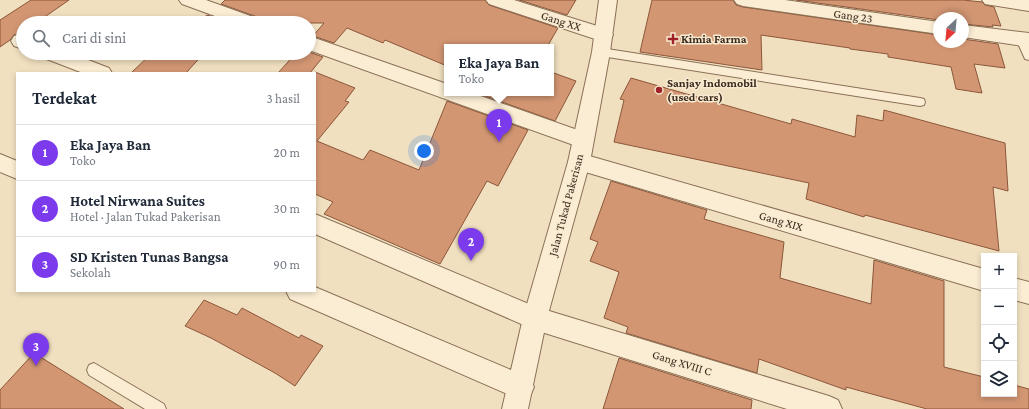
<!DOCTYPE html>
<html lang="id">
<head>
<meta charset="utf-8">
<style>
	:root { --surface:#fff; --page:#f6f6f7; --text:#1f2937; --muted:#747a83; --line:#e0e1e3; --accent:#7c3aed }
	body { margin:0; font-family:"Crimson Pro",serif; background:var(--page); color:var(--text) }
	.controls { position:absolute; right:12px; bottom:12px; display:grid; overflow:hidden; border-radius:0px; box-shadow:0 2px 6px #0003 }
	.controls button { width:36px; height:36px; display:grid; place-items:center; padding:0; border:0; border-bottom:1px solid var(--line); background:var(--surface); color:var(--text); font:20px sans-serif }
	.compass { position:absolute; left:933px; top:12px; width:36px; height:36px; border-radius:50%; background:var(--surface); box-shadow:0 2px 6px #0003; rotate:206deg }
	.you { position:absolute; left:424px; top:151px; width:14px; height:14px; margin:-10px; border:3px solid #fff; border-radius:50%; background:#1a73e8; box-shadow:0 0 0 6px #1a73e833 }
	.badge { display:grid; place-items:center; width:26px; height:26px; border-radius:50%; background:var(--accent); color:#fff; font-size:13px; font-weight:700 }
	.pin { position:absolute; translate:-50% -33px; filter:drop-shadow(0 1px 2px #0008) }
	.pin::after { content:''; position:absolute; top:21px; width:14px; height:12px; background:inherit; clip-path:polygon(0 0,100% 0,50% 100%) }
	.popup { position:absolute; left:444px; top:44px; width:110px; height:52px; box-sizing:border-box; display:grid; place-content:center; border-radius:0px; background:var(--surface); filter:drop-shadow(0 1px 3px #0005); font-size:13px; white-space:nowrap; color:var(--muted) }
	.popup b { font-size:15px; color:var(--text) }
	.popup::after { content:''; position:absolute; left:50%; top:100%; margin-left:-8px; border:8px solid transparent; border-top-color:var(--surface) }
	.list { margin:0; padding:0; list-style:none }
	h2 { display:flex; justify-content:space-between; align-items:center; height:52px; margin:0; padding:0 16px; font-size:17px }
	h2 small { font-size:13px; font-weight:400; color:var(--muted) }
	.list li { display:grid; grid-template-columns:26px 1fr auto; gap:12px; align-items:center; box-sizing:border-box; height:56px; padding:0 16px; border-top:1px solid var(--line) }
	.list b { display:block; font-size:15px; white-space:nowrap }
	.list p { margin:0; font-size:13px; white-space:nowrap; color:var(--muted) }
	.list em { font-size:13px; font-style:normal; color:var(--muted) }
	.icon { flex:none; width:22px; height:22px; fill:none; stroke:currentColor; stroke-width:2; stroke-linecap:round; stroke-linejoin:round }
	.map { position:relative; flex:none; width:1029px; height:409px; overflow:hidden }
	.search { position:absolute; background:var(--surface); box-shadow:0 2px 6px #0003; left:16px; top:16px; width:300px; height:44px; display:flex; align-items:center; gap:10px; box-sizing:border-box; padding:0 14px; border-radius:22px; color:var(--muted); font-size:15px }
	.panel { position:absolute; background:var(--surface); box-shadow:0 2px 6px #0003; left:16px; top:72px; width:300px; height:220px; border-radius:0px }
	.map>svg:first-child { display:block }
</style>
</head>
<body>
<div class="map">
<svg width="1029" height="409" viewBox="0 0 1029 409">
	<rect width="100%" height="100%" fill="#f1e0c0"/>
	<path fill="#d29673" stroke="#8c573a" d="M 31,0 L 69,0 L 36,23 L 23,23 L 23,32 L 14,35 L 10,40 L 0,47 L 0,20 Z
		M 225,0 L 485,0 L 489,5 L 558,28 L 547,47 L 447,47 L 447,66 L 385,40 L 383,43 L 347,28 L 334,43 L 313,36 L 324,23 L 263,23 L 260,18 L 221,4 Z
		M 519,0 L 576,0 L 567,15 Z
		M 652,0 L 733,0 L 736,5 L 743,7 L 939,35 L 939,42 L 963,42 L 963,39 L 998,44 L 1005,68 L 974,64 L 982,93 L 956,89 L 951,67 L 888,57 L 888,54 L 850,49 L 850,48 L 761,35 L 762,70 L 640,52 Z
		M 796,0 L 963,0 L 982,2 L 985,5 L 994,7 L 1001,26 L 992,25 L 993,27 L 963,24 L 963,18 L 939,18 L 939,20 Z
		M 207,15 L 230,23 L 197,23 Z
		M 309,52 L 323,57 L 310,73 L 278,73 L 296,53 L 309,53 Z
		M 152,53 L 204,53 L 186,73 L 131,73 Z
		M 315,72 L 355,88 L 345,101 L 349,102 L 317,141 L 363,160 L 370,150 L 419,170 L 447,101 L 528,130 L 498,186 L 487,181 L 440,264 L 324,214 L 333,202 L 315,194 Z
		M 551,72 L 576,81 L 555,121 L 477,93 L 551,93 Z
		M 631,78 L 791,124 L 792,119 L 855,137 L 857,115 L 883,121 L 884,110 L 1005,143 L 1008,191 L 993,187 L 999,251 L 865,215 L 864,217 L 806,199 L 809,183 L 614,142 L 624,100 L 620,99 Z
		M 611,181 L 707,210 L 704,219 L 784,242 L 780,278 L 871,304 L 874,260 L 944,281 L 944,367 L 984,377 L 984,394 L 1014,394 L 1014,385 L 1029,389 L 1029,409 L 927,409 L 846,387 L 846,390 L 759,359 L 757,373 L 626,333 L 628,327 L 604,318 L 619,272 L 590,261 L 598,242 L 590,239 Z
		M 204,300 L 237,315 L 242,308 L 299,338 L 301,335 L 323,346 L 295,386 L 275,373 L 211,338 L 185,326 Z
		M 34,353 L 124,409 L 0,409 L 0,390 Z
		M 619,358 L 752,400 L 751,409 L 603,409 Z"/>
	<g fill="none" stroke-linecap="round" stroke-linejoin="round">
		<g stroke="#8b7056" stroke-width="2">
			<path id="service" d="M 1021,35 L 1025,36 L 1029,45 L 1029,60 L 1025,59 L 1016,39 L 1017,36 Z
				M 601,48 L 920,98 L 924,99 L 925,102 L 924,105 L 920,106 L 601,56 L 597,55 L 596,52 L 597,49 Z
				M 94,363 L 164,404 L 166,409 L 145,409 L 89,375 L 87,370 L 89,365 Z"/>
		</g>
		<g stroke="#8b7056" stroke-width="2">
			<path id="minor" d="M 179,0 L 206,0 L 259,19 L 262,23 L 234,23 L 182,4 Z
				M 486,0 L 514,0 L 610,30 L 613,35 L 610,40 L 604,42 L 489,4 Z
				M 734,0 L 785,0 L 939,22 L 939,34 L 743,6 L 737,4 Z
				M 982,0 L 1029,0 L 1029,11 L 985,4 Z
				M 963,25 L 1029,33 L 1029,47 L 963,37 Z
				M 20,34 L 23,35 L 23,49 L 14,46 L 11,41 L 14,36 Z
				M 309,36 L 447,84 L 447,93 L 472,93 L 589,134 L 592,140 L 589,146 L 582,148 L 309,50 Z
				M 42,53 L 70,53 L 109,68 L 112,73 L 83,73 L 44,58 Z
				M 579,153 L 984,269 L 984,291 L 572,168 L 568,162 L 572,156 Z
				M 0,154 L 17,161 L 17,179 L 0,172 Z
				M 315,214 L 536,307 L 829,396 L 838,400 L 842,409 L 787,409 L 535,330 L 315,234 Z
				M 1014,278 L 1029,282 L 1029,304 L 1014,300 Z
				M 315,287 L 530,378 L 534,387 L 530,396 L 521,400 L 512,396 L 290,299 L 286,291 L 315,291 Z"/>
		</g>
		<g stroke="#8b7056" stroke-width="2">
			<path id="tertiary" d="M 599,0 L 617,0 L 610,52 L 590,162 L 547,318 L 528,409 L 502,409 L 523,318 L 568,162 L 592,52 Z"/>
		</g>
		<use href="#service" fill="#fbedd4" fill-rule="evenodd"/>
		<use href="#minor" fill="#fbedd4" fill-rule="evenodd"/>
		<use href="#tertiary" fill="#fbedd4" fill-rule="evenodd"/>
	</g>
	<g fill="#9f2229" stroke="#f8ead0" stroke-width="1.5">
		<path d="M671 33h4v4h4v4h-4v4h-4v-4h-4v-4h4z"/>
		<circle cx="659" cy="90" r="4"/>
	</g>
	<g text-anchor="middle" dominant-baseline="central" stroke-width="3" stroke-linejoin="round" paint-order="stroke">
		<g font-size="12" fill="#3a291c" stroke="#f8ead0">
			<text transform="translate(853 16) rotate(8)">Gang 23</text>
			<text transform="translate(561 21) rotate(18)">Gang XX</text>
			<text transform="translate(566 205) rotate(-75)">Jalan Tukad Pakerisan</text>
			<text transform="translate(781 221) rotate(16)">Gang XIX</text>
			<text transform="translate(682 363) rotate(17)">Gang XVIII C</text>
		</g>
		<g font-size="12" font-weight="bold" fill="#3a291c" stroke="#f8ead0" text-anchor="start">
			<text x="681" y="39">Kimia Farma</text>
			<text x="667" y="83">Sanjay Indomobil<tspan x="667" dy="14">(used cars)</tspan></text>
		</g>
	</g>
</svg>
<div class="controls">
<button>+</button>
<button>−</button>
<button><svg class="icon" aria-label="locate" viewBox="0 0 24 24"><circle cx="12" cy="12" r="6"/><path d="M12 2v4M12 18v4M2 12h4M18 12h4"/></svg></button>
<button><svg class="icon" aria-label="layers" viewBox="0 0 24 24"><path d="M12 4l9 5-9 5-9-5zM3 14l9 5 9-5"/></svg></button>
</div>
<svg class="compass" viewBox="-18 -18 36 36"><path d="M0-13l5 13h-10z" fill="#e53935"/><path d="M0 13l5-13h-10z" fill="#747a83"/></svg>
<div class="you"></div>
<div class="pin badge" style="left:499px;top:142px">1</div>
<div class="popup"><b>Eka Jaya Ban</b>Toko</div>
<div class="pin badge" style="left:471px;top:261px">2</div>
<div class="pin badge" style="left:36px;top:366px">3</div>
<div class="search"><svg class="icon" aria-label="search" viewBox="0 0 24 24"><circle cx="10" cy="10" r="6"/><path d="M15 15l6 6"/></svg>Cari di sini</div>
<section class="panel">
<h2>Terdekat<small>3 hasil</small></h2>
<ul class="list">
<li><span class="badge">1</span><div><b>Eka Jaya Ban</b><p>Toko</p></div><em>20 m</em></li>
<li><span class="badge">2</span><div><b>Hotel Nirwana Suites</b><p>Hotel · Jalan Tukad Pakerisan</p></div><em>30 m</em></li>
<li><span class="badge">3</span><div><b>SD Kristen Tunas Bangsa</b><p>Sekolah</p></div><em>90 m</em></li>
</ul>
</section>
</div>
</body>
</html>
